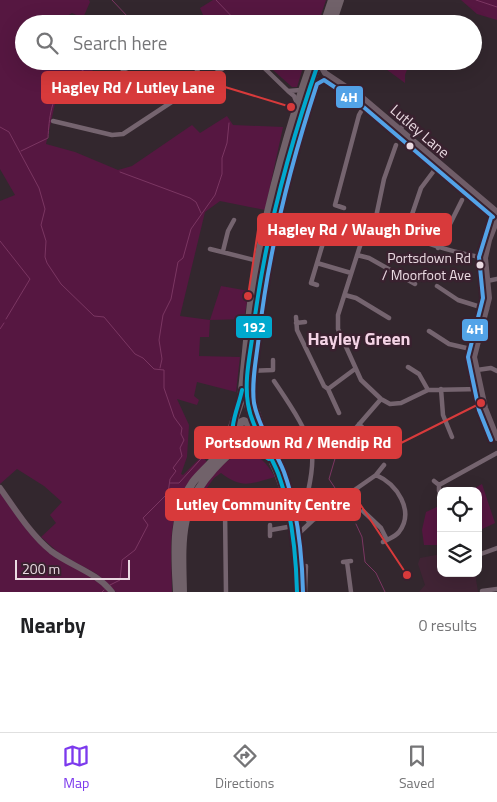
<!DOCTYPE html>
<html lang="en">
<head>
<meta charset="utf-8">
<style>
	:root { --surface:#fff; --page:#f6f6f6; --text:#202124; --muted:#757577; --line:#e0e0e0; --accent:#7c3aed }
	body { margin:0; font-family:"Titillium Web",sans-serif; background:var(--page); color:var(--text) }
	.controls { position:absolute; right:15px; bottom:15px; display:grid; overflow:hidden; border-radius:10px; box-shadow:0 5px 20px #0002 }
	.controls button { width:45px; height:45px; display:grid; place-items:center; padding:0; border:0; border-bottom:1px solid var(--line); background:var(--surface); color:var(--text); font:25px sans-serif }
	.scale { position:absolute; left:15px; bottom:12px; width:115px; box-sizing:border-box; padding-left:5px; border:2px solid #eadae2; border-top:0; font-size:14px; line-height:18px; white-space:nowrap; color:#eadae2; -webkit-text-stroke:4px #39212f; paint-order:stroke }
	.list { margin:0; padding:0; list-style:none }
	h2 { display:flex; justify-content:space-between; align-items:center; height:65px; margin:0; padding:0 20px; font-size:21px }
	h2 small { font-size:16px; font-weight:400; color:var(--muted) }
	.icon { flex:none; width:28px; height:28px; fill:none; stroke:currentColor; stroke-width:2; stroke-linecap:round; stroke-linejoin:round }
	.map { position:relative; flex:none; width:497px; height:592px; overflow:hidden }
	.search { position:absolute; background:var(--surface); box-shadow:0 5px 20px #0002; left:15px; right:15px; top:15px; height:55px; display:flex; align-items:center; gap:12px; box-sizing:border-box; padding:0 18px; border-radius:28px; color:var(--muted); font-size:19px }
	.sheet { height:140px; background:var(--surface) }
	nav { display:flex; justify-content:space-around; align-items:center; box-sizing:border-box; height:70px; border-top:1px solid var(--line); background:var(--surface); font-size:14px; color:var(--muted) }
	nav a { display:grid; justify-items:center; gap:2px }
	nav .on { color:var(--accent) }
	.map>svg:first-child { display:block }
</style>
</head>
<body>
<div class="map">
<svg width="497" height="592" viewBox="0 0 497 592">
	<rect width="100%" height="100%" fill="#33272e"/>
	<path fill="#412435" d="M 441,554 L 441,573 L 475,573 L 478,592 L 419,592 L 425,585 L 418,564 L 420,558 Z"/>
	<path fill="#561741" d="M 0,0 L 89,0 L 90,2 L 83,18 L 72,13 L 54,24 L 24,24 L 24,61 L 94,61 L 90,63 L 98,86 L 107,98 L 102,102 L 57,95 L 46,144 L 75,152 L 118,170 L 132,166 L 192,125 L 200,133 L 227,116 L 233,125 L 283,127 L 265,210 L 220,201 L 205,212 L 180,316 L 210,320 L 221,286 L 249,291 L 244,319 L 210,320 L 209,337 L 200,337 L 199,356 L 240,357 L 236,392 L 197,382 L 194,396 L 199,400 L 197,405 L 177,399 L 189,425 L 187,457 L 181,474 L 183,475 L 202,456 L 207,462 C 165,507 171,535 172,592 L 116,592 L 97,574 L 60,554 L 41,537 L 56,523 L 50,515 L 62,502 L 44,486 L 17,469 L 0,484 L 0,201 L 15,195 L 0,169 Z
		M 213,0 L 326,0 L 318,24 L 207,24 L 200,8 Z
		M 461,0 L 497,0 L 497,20 L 477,14 Z
		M 263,61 L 305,61 L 297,87 L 292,87 Z
		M 375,61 L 402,61 L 408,67 L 405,75 L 405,83 Z
		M 249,453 C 262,457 268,465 275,477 C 250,484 242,489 221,473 L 214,478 L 194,506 C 206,483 222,455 249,453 Z
		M 482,484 L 495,523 L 478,531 L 478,491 L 470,491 Z
		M 0,492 L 44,547 L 97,580 L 110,592 L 0,592 Z
		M 441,505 L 441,545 L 424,545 L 422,530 L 426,512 Z"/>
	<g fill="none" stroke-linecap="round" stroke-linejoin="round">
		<path stroke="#7b3662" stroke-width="1" d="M 112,0 L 128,17
			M 216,0 L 239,24
			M 476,0 L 497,7
			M 0,127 L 9,132 L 39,188 L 45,209 L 41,225 L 46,241 L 45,257 L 47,263 L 61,284 L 94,316 L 104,317 L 135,354 L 143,358 L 154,369 L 164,370 L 164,388 L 174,417 L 182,428 L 181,434 L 184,440 L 180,448 L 182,456 L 173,468 L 176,471 L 170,479 L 168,493 L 143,518 L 148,525 L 135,550 L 122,560 L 120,580 L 110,585
			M 21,151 L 48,138 C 49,119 51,96 66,82 C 75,74 86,70 95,61
			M 120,172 L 190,198 L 196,202 L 201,213
			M 0,241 L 30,279 L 6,319
			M 0,329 L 4,323
			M 160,368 L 162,359 L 159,340 L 163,315 L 171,299 L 178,262 L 183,258 L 191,229 L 215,195 L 222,174 L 222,158 L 227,143 L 229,123
			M 170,483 L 179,483 L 209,450
			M 335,503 L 333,497 L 335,488 L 329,479 L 339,445
			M 356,524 L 362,537 L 365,562 L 376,573 L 385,592
			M 102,592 L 104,590"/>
		<path stroke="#75646f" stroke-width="4.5" d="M 117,61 L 123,70 L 143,61
			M 192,61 L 203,81
			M 257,61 L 288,91
			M 297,103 L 294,96 L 288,91 L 301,90
			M 53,121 L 112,135 L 123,134 L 234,61
			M 399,130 L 404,125 L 412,126
			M 396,145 L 384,179 L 376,217 L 360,246 L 338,315 L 338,329 L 361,380 L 381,399 L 390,404 L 401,403 L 428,390 L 481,389
			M 344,208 L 335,205 L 359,115 L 367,101
			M 376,217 C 413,241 442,250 485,258
			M 405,235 L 421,188 L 436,168
			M 438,248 L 462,200
			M 210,249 L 258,261
			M 223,251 L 228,231 L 234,220
			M 357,255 L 369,258 L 415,284
			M 317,263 L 351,273
			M 487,281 L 497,279
			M 317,285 L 311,283 L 323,243 L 317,241
			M 437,286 L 458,300 L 487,309
			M 345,295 L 356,298 L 389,318
			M 296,317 L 297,330 L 324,386 L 328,389 L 355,369
			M 296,323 L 305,322
			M 429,331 L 449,344 L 475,350
			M 408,367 L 419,374 L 428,390
			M 477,370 L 491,368 L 497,371
			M 249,371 L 273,370 L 273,360
			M 274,381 C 286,399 311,434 312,455 C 314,472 307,492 305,509 L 306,518 L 310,523
			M 328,389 L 339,413
			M 441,389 L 443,415 L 452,437
			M 247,395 L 253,397 L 270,449 L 270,457
			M 359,424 L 390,454
			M 355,429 L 381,399
			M 376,475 L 384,465
			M 434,481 L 439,485 L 439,491
			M 439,485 L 497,453
			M 259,501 L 282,489
			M 225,510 L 226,592
			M 363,511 L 381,528 L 387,540
			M 271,530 L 293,526
			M 270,536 L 270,525
			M 295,537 L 313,520 L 338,506 L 353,491 L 376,475 C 397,484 415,511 399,532 C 395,537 388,539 383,542
			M 478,555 L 497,548
			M 343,562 L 351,561
			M 347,562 L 351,592
			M 482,591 L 497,589
			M 305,592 L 306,566"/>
		<path stroke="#6f5d68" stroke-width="6" d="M 319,62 L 325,73 L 364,99 L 497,212
			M 497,220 L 489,240 L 485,258 L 489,298 L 474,357 L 485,408 L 497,438
			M 258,436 C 264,448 272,461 277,474 C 293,513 296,550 297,592
			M 247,447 L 268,458
			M 0,488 C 15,509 31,535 51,551 C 71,566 96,572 112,592"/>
		<path stroke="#71626a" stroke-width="8" d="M 324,24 L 332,0
			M 332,24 L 340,0
			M 312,61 C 287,133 267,206 254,281 C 248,320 246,359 241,398 C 239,412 227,429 233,442 L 243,447 L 253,444 L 258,436 L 248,405 L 247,395 C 254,281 280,168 319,61
			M 233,426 L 244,421 L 256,427
			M 177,592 C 175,556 171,514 193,482 C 201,472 211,464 219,453 C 224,447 226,440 230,433
			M 183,592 C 182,543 178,508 213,470 C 222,460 230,451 243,447"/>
		<g stroke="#39212f" stroke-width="8">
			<path id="bus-1" d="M 242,390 C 239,407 226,430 237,445 L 251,447 L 269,459
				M 297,592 C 296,552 292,511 278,473 C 269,450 252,429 248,404 C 244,381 250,355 253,332 C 264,239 288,150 319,61"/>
		</g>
		<g stroke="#39212f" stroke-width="8">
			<path id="bus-2" d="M 491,218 L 479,257 L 483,298 L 468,357 L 479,410 L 491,440
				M 303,592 C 302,551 298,511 284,472 C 275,449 259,428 254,403 C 251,381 257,356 259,335 C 269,249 290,166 317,84 L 324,80 L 360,104 L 493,217"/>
		</g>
		<use href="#bus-1" stroke="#00a9ce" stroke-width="4"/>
		<use href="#bus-2" stroke="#53a3e8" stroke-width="4"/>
	</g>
	<g fill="#eadae2" stroke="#39212f" stroke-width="2">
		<circle cx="410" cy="146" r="4.5"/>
		<circle cx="480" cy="265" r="4.5"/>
	</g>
	<g text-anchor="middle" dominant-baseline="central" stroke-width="5" stroke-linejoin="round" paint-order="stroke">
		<g font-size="14" fill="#eadae2" stroke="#39212f" text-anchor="end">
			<text x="471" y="257">Portsdown Rd<tspan x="471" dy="17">/ Moorfoot Ave</tspan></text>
		</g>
		<g font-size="15" fill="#eadae2" stroke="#39212f">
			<text transform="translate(420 131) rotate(41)">Lutley Lane</text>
		</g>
		<g font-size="18" font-weight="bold" fill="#f4d3e5" stroke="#39212f">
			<text x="359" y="338">Hayley Green</text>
		</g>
	</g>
	<path fill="none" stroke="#d83a3b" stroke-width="2" d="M291 107L225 87M248 296L258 230M481 403L401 443M407 575L360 504"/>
	<g fill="#d83a3b" stroke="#39212f" stroke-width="2">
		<circle cx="291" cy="107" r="5"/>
		<circle cx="248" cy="296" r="5"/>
		<circle cx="481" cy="403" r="5"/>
		<circle cx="407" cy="575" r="5"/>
	</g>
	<g fill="#d83a3b" stroke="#d83a3b" stroke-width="2">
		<rect x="42" y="72" width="183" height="31" rx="5"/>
		<rect x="258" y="214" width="193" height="31" rx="5"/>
		<rect x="195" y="427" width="206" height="31" rx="5"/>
		<rect x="166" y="489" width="194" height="31" rx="5"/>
	</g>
	<g font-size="16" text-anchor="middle" font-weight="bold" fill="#fff">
		<text x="133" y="93">Hagley Rd / Lutley Lane</text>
		<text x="354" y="235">Hagley Rd / Waugh Drive</text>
		<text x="298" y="448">Portsdown Rd / Mendip Rd</text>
		<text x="263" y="510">Lutley Community Centre</text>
	</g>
	<g stroke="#39212f" stroke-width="2">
		<rect x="335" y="85" width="29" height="24" rx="5" fill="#53a3e8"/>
		<rect x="235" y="315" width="38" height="24" rx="5" fill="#00a9ce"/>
		<rect x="461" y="318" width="28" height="24" rx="5" fill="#53a3e8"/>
	</g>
	<g font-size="14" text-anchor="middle" font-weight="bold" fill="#fff">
		<text x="349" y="102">4H</text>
		<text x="254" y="332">192</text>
		<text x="475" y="334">4H</text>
	</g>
</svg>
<div class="controls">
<button><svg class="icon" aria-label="locate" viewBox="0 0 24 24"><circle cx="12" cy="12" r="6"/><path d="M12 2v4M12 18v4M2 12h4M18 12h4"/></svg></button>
<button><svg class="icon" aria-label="layers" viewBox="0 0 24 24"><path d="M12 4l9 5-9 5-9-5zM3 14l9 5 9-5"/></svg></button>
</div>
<div class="scale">200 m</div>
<div class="search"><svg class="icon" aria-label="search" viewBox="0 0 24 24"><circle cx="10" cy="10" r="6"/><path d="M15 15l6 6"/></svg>Search here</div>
</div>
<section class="sheet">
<h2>Nearby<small>0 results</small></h2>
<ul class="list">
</ul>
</section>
<nav>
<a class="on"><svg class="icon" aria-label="map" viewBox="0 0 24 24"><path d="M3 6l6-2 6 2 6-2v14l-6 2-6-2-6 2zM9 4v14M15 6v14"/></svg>Map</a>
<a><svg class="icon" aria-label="directions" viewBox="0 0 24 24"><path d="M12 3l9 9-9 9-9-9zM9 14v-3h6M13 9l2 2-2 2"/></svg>Directions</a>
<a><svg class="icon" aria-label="saved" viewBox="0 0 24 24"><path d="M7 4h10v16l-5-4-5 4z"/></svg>Saved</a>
</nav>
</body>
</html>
